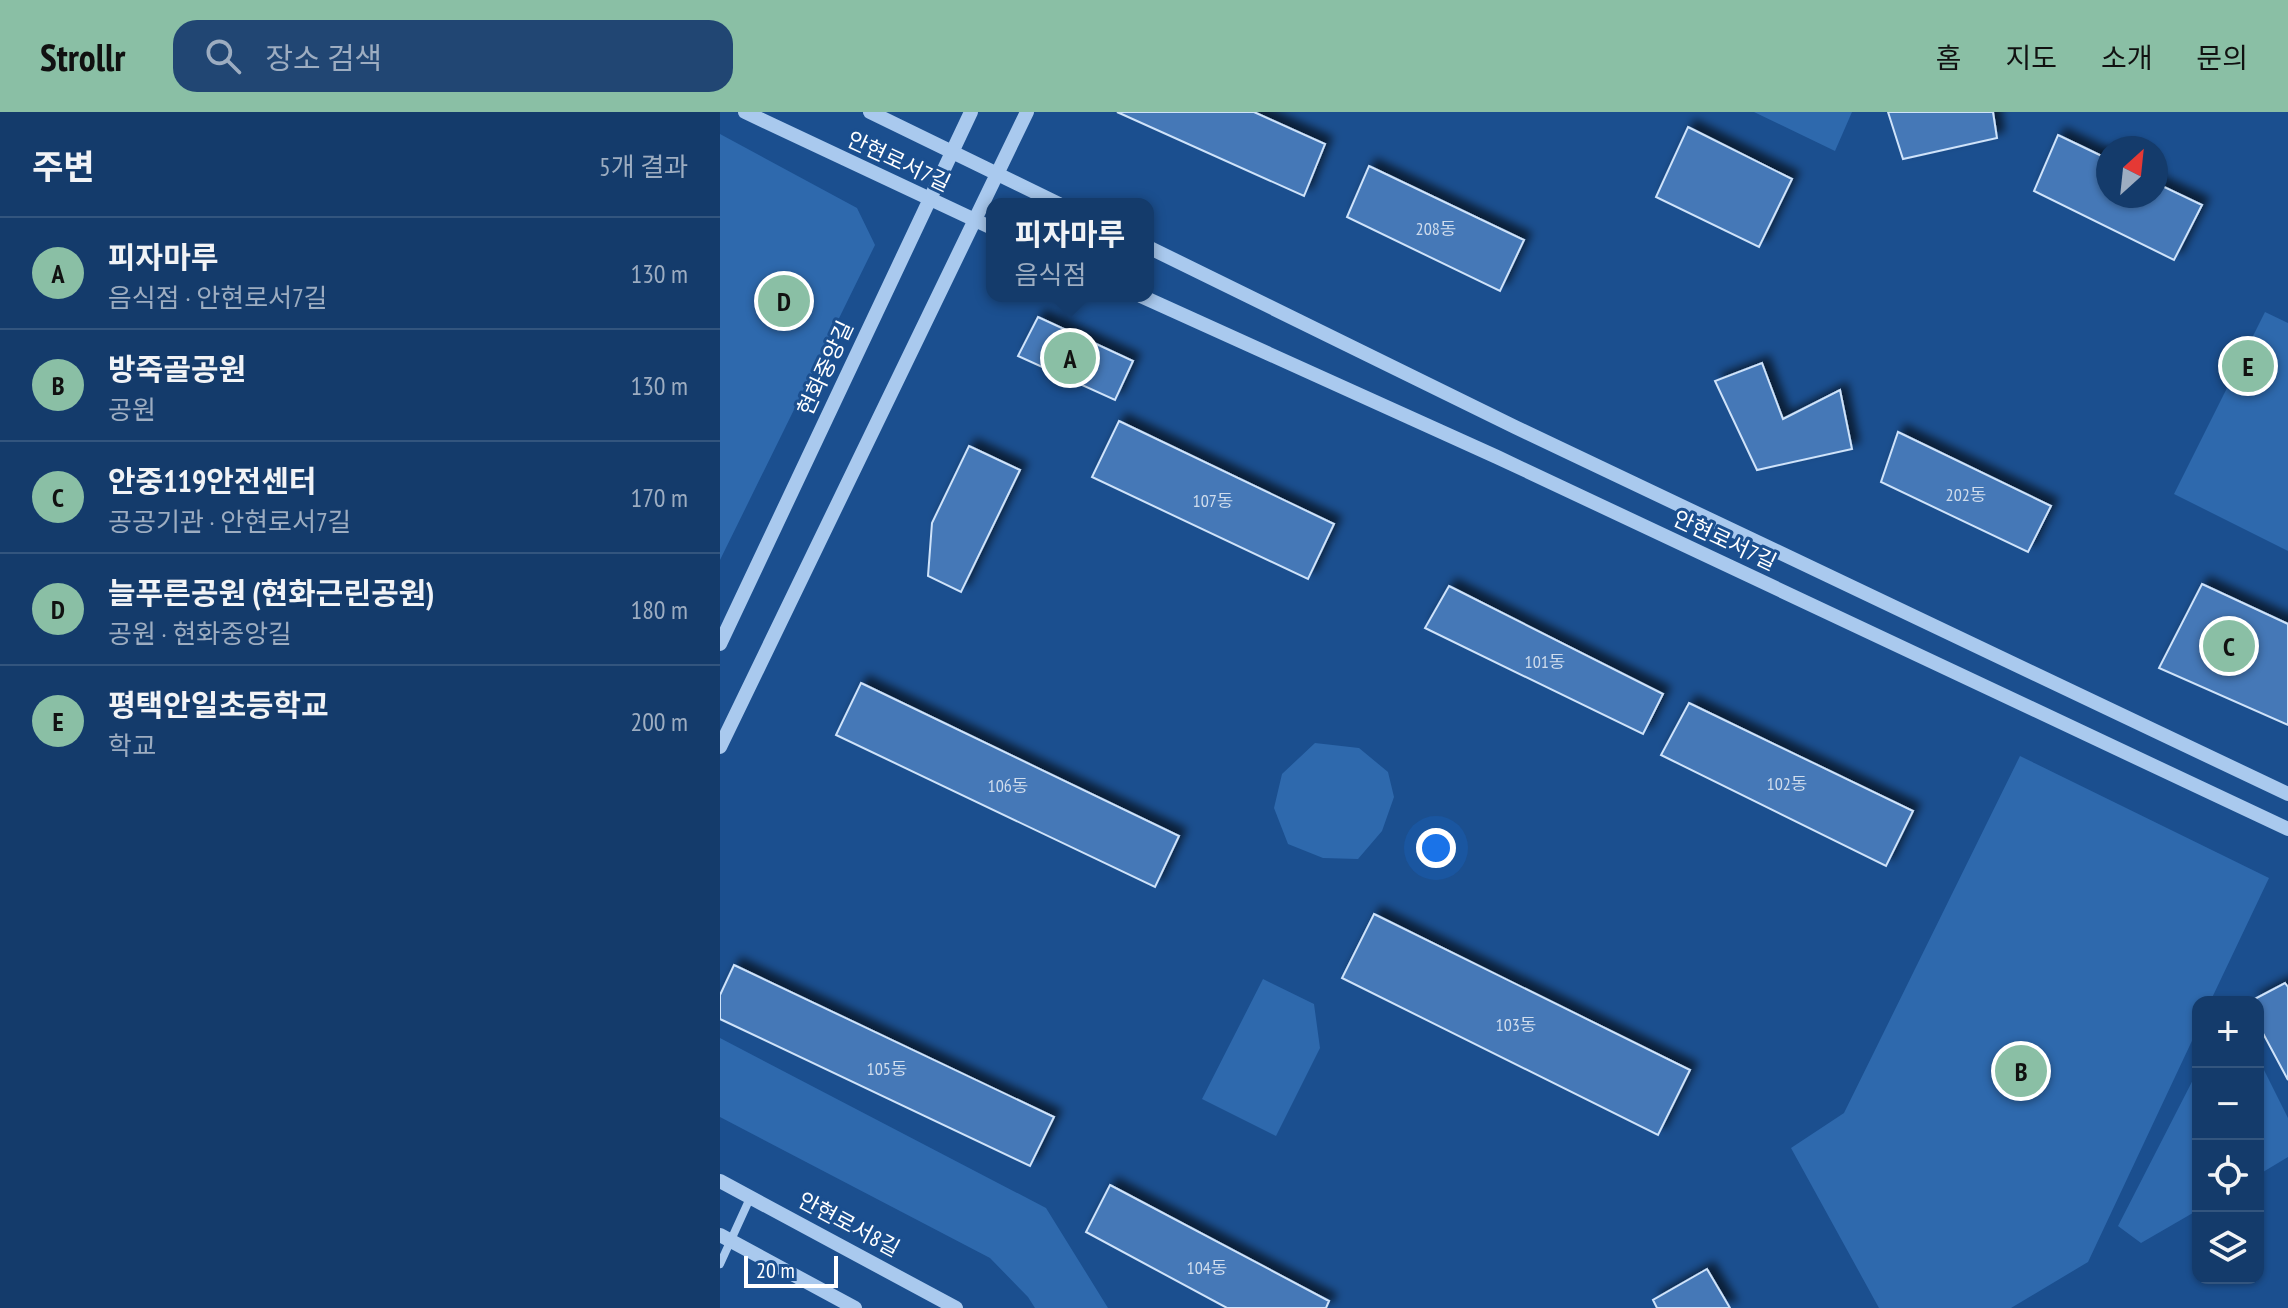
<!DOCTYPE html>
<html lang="ko">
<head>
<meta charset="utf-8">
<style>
	:root { --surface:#143b6b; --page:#214673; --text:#f1f3f6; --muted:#9dadc1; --line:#33557e; --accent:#8abfa5 }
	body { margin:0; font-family:"PT Sans Narrow","Noto Sans KR",sans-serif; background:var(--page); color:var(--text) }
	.controls { position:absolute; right:24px; bottom:24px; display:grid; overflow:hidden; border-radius:16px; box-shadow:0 2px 6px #0004 }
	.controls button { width:72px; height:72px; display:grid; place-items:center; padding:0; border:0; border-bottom:2px solid var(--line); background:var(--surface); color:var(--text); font:40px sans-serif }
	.compass { position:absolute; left:1376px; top:24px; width:72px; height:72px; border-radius:50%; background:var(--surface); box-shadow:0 2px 6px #0004; rotate:27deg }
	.scale { position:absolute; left:24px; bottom:20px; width:94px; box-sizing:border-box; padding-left:8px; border:4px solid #fff; border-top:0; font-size:22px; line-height:28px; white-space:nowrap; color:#fff; -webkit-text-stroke:6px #1b4f8f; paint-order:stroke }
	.you { position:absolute; left:716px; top:736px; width:28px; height:28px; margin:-20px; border:6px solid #fff; border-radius:50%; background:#1a73e8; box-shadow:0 0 0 12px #1a73e833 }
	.badge { display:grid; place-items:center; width:52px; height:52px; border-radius:50%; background:var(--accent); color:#111; font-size:26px; font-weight:700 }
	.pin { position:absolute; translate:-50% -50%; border:4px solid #fff; box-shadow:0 2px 8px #0006 }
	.popup { position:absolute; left:266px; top:86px; width:168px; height:104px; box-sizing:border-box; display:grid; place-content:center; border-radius:16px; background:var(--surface); filter:drop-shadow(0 2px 6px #0005); font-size:26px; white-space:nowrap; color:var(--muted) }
	.popup b { font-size:30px; color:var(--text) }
	.popup::after { content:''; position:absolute; left:50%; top:100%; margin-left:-16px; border:16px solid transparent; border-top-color:var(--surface) }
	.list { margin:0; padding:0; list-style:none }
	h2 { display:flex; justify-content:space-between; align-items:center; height:104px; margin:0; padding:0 32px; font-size:34px }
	h2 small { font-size:26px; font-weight:400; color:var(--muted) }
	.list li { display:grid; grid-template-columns:52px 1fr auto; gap:24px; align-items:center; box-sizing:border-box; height:112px; padding:0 32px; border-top:2px solid var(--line) }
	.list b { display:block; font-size:30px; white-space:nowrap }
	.list p { margin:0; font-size:26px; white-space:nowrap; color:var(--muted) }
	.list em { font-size:26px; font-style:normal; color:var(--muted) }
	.icon { flex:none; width:44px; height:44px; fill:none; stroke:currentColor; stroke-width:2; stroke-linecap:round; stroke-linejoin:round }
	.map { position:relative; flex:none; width:1568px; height:1196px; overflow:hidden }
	header { display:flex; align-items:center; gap:48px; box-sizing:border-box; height:112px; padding:0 40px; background:var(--accent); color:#111 }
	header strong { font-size:38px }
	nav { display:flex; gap:44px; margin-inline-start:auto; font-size:28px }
	.search { width:560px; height:72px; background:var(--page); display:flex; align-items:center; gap:20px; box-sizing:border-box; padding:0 28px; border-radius:24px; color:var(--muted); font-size:30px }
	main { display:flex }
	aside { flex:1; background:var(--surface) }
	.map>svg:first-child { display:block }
</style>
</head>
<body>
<header>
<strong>Strollr</strong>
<div class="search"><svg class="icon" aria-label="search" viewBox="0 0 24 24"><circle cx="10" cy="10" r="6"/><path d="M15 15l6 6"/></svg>장소 검색</div>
<nav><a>홈</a><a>지도</a><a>소개</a><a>문의</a></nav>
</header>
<main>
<aside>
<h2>주변<small>5개 결과</small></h2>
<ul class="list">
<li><span class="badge">A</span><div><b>피자마루</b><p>음식점 · 안현로서7길</p></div><em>130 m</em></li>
<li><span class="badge">B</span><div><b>방죽골공원</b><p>공원</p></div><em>130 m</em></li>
<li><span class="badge">C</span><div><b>안중119안전센터</b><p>공공기관 · 안현로서7길</p></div><em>170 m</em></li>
<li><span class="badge">D</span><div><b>늘푸른공원 (현화근린공원)</b><p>공원 · 현화중앙길</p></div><em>180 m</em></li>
<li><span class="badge">E</span><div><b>평택안일초등학교</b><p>학교</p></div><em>200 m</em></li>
</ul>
</aside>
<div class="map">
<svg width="1568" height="1196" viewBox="0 0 1568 1196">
	<defs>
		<filter id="shadow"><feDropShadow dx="7" dy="-7" stdDeviation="4" flood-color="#0009"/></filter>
	</defs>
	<rect width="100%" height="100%" fill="#1b4f8f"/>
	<path fill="#2e69ad" d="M 1034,0 L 1132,0 L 1115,39 Z
		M 0,22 L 137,96 L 155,133 L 0,448 Z
		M 1545,200 L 1568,211 L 1568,439 L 1454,382 Z
		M 595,631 L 639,636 L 668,660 L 674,685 L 662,719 L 638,747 L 603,746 L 568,732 L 554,696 L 562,662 Z
		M 1300,644 L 1549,766 L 1490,890 L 1478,890 L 1478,916 L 1368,1150 L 1291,1196 L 1159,1196 L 1071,1036 L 1124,1001 Z
		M 543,867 L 594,892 L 600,936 L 556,1024 L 482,987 Z
		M 0,926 L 326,1096 L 388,1196 L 315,1196 L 308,1185 L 270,1146 L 0,1005 Z
		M 1538,946 L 1568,1006 L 1568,1045 L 1538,1063 Z
		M 1478,958 L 1478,1098 L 1421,1131 L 1398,1114 Z"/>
	<path fill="#4478b7" stroke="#cfe3fa" stroke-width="2" filter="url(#shadow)" d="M 397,0 L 534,0 L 605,32 L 584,84 Z
		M 1168,0 L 1273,0 L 1277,26 L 1183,47 Z
		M 968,15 L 1072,67 L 1039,135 L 936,85 Z
		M 1338,23 L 1388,47 L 1388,84 L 1436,84 L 1436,71 L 1482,93 L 1454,148 L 1314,79 Z
		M 649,54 L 804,128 L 780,179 L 627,105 Z
		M 318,205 L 413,249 L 395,288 L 298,244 Z
		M 1042,251 L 1063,307 L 1120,278 L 1132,337 L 1037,358 L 995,269 Z
		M 399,309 L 614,412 L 588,467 L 372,365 Z
		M 1178,320 L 1331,394 L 1308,440 L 1161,370 Z
		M 249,334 L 300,358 L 241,480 L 208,464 L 212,411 Z
		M 1482,472 L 1568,512 L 1568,613 L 1439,556 Z
		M 729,474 L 943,582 L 923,622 L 705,516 Z
		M 141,571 L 459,724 L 435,775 L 116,623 Z
		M 969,591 L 1193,699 L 1166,754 L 941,643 Z
		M 654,802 L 970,958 L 938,1023 L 622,866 Z
		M 14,853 L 334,1005 L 310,1054 L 0,907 L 0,883 Z
		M 1565,871 L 1568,875 L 1568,968 L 1538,912 L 1538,890 L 1529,890 Z
		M 390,1073 L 609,1189 L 606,1196 L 507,1196 L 366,1120 Z
		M 987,1157 L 1010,1196 L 937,1196 L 933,1188 Z"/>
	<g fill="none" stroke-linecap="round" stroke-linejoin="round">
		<path stroke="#a9c9ee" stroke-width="8" d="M 0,1152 L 31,1084"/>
		<path stroke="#a9c9ee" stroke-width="14" d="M 25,0 L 272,116
			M 150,0 L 339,92
			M 428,135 L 795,315 L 1568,682
			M 421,184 L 777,345 L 1568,717
			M 0,532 L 251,0
			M 0,635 L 307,0
			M 0,1069 L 236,1196
			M 0,1123 L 135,1196"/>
	</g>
	<g text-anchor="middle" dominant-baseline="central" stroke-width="6" stroke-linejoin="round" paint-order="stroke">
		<g font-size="18" fill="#d0dded">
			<text x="716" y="116">208동</text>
			<text x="1246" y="382">202동</text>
			<text x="493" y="388">107동</text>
			<text x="825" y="549">101동</text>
			<text x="1067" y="671">102동</text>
			<text x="288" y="673">106동</text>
			<text x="796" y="912">103동</text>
			<text x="167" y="956">105동</text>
			<text x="487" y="1155">104동</text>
		</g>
		<g font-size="22" fill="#fff" stroke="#1b4f8f">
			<text transform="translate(179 49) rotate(25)">안현로서7길</text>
			<text transform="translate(105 256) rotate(-65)">현화중앙길</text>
			<text transform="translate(1005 428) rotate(25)">안현로서7길</text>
			<text transform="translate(129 1112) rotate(28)">안현로서8길</text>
		</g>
	</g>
</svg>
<div class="controls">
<button>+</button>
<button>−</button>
<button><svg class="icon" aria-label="locate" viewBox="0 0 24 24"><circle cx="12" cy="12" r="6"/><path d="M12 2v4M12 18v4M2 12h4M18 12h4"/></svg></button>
<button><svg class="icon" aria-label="layers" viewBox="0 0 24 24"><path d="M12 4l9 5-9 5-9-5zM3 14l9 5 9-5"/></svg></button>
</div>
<svg class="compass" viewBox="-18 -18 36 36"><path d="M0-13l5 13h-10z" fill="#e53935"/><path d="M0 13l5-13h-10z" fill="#9dadc1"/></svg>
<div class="scale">20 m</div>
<div class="you"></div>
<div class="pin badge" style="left:350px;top:246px">A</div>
<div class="popup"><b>피자마루</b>음식점</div>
<div class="pin badge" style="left:1301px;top:959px">B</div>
<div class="pin badge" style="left:1509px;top:534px">C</div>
<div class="pin badge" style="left:64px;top:189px">D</div>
<div class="pin badge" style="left:1528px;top:254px">E</div>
</div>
</main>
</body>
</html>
